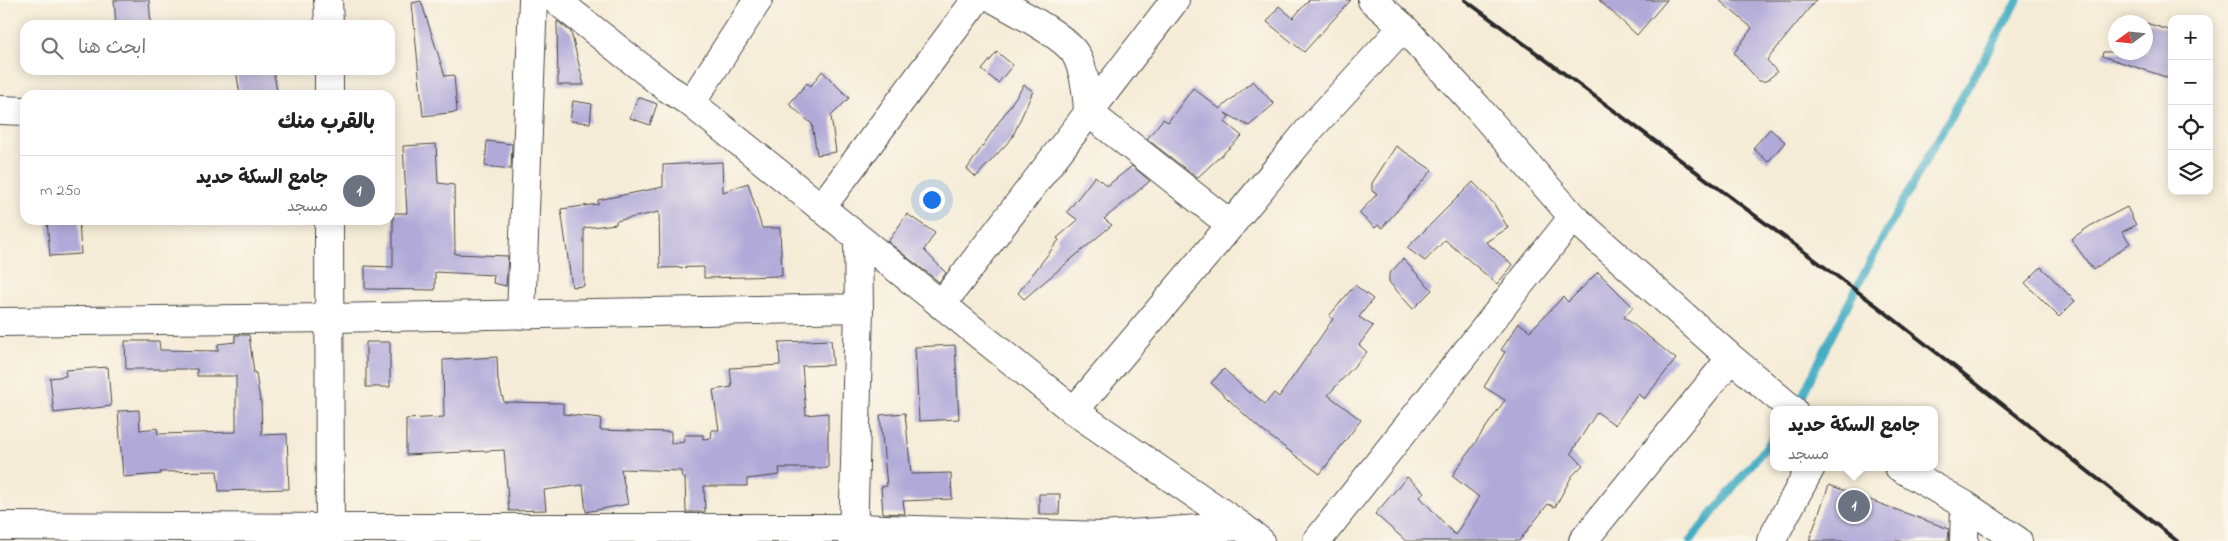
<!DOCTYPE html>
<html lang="ar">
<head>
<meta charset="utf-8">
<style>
	:root { --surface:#fff; --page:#f2f2f2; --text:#222; --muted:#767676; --line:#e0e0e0; --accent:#1f6fb2 }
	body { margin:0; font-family:"Indie Flower","Playpen Sans Arabic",sans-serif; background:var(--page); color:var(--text); direction:rtl }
	.controls { position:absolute; right:15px; top:15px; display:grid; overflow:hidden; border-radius:10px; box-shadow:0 2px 12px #0003 }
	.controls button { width:45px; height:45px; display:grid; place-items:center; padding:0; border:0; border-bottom:1px solid var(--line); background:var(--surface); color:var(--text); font:25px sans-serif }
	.compass { position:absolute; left:2108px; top:15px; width:45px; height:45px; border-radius:50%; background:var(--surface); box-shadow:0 2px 12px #0003; rotate:255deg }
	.you { position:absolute; left:931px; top:199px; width:18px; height:18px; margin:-12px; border:4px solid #fff; border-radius:50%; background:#1a73e8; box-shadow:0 0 0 8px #1a73e833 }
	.badge { display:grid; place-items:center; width:32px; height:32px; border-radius:50%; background:var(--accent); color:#fff; font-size:16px; font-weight:700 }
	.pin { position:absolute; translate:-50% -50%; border:2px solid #fff; box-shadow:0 1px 5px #0006 }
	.popup { position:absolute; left:1770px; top:406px; width:168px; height:65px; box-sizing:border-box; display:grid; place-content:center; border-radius:10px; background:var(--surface); filter:drop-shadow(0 1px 4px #0005); font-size:16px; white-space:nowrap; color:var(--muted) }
	.popup b { font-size:19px; color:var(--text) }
	.popup::after { content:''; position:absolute; left:50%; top:100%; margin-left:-10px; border:10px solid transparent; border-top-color:var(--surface) }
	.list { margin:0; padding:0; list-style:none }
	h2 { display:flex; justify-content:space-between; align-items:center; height:65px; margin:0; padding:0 20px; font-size:21px }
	h2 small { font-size:16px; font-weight:400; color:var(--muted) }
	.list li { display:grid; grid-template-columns:32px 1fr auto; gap:15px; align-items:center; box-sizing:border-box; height:70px; padding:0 20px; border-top:1px solid var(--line) }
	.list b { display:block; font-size:19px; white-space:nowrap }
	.list p { margin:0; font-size:16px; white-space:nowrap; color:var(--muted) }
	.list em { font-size:16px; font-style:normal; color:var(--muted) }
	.icon { flex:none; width:28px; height:28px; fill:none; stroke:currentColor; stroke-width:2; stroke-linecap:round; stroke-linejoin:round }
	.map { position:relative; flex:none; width:2228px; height:541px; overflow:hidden; direction:ltr }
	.search { position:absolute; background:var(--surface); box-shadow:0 2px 12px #0003; left:20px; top:20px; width:375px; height:55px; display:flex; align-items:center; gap:12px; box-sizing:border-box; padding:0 18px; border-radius:15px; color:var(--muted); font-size:19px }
	.panel { position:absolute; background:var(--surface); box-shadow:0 2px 12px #0003; left:20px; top:90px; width:375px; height:135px; border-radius:15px; direction:rtl }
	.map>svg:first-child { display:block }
</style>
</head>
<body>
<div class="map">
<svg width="2228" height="541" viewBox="0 0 2228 541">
	<rect width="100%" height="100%" fill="#fbf7ec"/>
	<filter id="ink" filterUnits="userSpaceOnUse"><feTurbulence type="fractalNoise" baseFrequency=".02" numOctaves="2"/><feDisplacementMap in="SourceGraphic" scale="10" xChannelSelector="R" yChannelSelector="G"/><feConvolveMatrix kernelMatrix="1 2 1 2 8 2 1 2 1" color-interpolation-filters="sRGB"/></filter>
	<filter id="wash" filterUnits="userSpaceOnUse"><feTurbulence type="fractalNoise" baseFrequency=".0096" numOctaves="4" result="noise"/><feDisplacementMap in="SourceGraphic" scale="20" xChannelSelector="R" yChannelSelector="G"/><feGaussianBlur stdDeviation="1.12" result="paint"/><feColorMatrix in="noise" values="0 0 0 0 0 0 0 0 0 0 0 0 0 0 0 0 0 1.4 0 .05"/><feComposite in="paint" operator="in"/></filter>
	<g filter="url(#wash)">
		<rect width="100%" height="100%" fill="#f5ecd7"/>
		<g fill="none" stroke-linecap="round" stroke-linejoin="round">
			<path stroke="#45aec4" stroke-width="8" d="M 1797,407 C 1863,267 1941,133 2018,0
				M 1690,541 L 1774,437"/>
		</g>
		<g id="blocks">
			<path fill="#b1aad9" d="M 114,0 L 149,0 L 151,25 L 116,25 Z
				M 1309,0 L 1351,0 L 1304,52 L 1267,22 L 1279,6 L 1293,18 Z
				M 1599,0 L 1667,0 L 1637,35 Z
				M 1719,0 L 1816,0 L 1767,60 L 1777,72 L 1766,81 L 1759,81 L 1734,53 L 1752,28 Z
				M 421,1 L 445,76 L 454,75 L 457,112 L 423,116 L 412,3 Z
				M 557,21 L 571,32 L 584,85 L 558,85 Z
				M 2146,23 L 2172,31 L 2172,79 L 2102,56 L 2103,52 L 2146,52 Z
				M 997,52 L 1013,65 L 998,83 L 982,70 Z
				M 236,70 L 273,70 L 277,91 L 255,95 L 240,95 Z
				M 822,71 L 849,98 L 831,116 L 836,152 L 817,155 L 812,124 L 789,104 L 807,83 L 811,86 Z
				M 1253,81 L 1274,104 L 1249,126 L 1225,113 L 1229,116 L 1225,122 L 1242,136 L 1197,178 L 1147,139 L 1163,119 L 1168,122 L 1193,88 L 1220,109 Z
				M 1024,85 L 1033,91 L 1012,138 L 976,177 L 967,169 Z
				M 638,97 L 657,104 L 650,125 L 630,118 Z
				M 573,101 L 592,104 L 590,123 L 570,121 Z
				M 1770,129 L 1785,142 L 1768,162 L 1753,148 Z
				M 487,141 L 512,144 L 511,169 L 485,166 Z
				M 436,144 L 438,183 L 454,185 L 455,254 L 508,256 L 506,286 L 493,283 L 494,275 L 435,272 L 435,290 L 365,289 L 365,266 L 393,267 L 393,213 L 407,213 L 403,146 Z
				M 1396,146 L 1432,170 L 1382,228 L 1378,225 L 1375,228 L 1359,213 L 1377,194 L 1372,191 L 1372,183 Z
				M 722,162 L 723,192 L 748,183 L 762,228 L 780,228 L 782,276 L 704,278 L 704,267 L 660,268 L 659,212 L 616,221 L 616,224 L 584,228 L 584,286 L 572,287 L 561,209 L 598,204 L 598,200 L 663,187 L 663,165 Z
				M 1132,166 L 1150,181 L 1104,219 L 1112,225 L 1024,299 L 1018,293 L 1059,240 L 1057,238 L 1078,220 L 1067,212 L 1095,176 L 1107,186 Z
				M 1473,182 L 1494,204 L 1508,228 L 1486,242 L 1513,265 L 1497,284 L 1445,240 L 1425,261 L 1407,248 Z
				M 2127,207 L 2136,225 L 2122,232 L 2130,243 L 2093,270 L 2071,239 L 2090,226 Z
				M 907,214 L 935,233 L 924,250 L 946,273 L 939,282 L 888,242 Z
				M 47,220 L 79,220 L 81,254 L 50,256 Z
				M 1403,259 L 1432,290 L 1413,309 L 1389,282 L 1389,274 Z
				M 2041,267 L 2075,301 L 2059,317 L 2025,283 Z
				M 1598,272 L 1633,307 L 1624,317 L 1676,359 L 1644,399 L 1638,394 L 1615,425 L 1597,412 L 1571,453 L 1583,465 L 1572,476 L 1555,507 L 1548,504 L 1519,541 L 1406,541 L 1375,514 L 1407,477 L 1424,492 L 1420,497 L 1455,535 L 1479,497 L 1452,476 L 1505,400 L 1484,387 L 1505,352 L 1501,350 L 1519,323 L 1530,331 L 1563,297 L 1568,302 Z
				M 1355,285 L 1373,299 L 1359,317 L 1373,326 L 1359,345 L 1367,352 L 1328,395 L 1361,420 L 1320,474 L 1259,428 L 1211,383 L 1224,369 L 1249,393 L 1251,392 L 1265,404 L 1274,393 L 1279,397 L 1333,319 L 1329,316 Z
				M 235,335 L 249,335 L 254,373 L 256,373 L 260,401 L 261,401 L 262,435 L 287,434 L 289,489 L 219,491 L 217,471 L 160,472 L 161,474 L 123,477 L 118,411 L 139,410 L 140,430 L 157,428 L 158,434 L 236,432 L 236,376 L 197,376 L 197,369 L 126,369 L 125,341 L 159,341 L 160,350 L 218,351 L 218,344 L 235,342 Z
				M 831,340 L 833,365 L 802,366 L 806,415 L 828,413 L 828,468 L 779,468 L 780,475 L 747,479 L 747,486 L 704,486 L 705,512 L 686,512 L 685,478 L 682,478 L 681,471 L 621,469 L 628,504 L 586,512 L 583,485 L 544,490 L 546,510 L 509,511 L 504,450 L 406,455 L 406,419 L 444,417 L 443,360 L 497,357 L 498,381 L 504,402 L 563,403 L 563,414 L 601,418 L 600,430 L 671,432 L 671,444 L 684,442 L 684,435 L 703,435 L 703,439 L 711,438 L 712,430 L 719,430 L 713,390 L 732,387 L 730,368 L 780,365 L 779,342 Z
				M 366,342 L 390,342 L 390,387 L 366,387 Z
				M 955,345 L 959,419 L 919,421 L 915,347 Z
				M 108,367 L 111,406 L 54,413 L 50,378 L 66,376 L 65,370 Z
				M 905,413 L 911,474 L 951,473 L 952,499 L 903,501 L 905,514 L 883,513 L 881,487 L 887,486 L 880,415 Z
				M 1829,485 L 1949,529 L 1948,541 L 1809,541 Z
				M 1039,494 L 1060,494 L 1059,514 L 1039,514 Z"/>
		</g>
	</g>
	<g filter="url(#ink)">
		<use href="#blocks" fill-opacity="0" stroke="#494845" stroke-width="1"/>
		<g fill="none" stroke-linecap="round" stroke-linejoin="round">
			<g stroke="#494845" stroke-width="30">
				<path id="minor" d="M 328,0 L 329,25
					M 556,0 L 667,88 L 691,103 L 1074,411 L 1241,526 L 1260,541
					M 996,0 C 1015,11 1066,36 1076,55 C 1085,72 1087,92 1088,112 L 1231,225
					M 1372,0 L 1403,27 L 1477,107 L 1573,217 L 1731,358 L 1793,410
					M 329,70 L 329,95
					M 691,103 L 758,0
					M 0,110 L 25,111
					M 821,208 L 976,0
					M 329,220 L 330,541
					M 941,305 L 1175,0
					M 521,315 L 533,0
					M 0,322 L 329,318 L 859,308
					M 1074,411 L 1220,238 L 1308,131 L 1403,27
					M 1899,467 L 1965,505 L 2018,541
					M 0,526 L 330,528 L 854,528 L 1103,536 L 1241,526
					M 853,541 L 859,308 L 858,239
					M 1317,541 L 1573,217
					M 1583,541 L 1731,358
					M 1771,541 L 1811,467
					M 1964,541 L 1965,505"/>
			</g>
			<use href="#minor" stroke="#fff" stroke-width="28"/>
			<path stroke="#2b2b2b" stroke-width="4" d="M 1465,0 L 1877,306 L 2177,541"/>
		</g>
	</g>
</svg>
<div class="controls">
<button>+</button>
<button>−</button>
<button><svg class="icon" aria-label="locate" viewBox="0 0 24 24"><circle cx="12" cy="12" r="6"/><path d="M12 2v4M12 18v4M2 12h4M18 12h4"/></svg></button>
<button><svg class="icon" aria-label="layers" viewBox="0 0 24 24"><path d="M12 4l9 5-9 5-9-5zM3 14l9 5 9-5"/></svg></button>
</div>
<svg class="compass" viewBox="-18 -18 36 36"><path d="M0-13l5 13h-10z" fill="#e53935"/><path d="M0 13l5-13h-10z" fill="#767676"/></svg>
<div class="you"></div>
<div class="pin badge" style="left:1854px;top:506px;background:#6b7280">1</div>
<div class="popup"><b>جامع السكة حديد</b>مسجد</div>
<div class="search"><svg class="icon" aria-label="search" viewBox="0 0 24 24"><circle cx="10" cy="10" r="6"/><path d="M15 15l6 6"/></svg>ابحث هنا</div>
<section class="panel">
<h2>بالقرب منك<small></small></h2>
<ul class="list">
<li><span class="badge" style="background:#6b7280">1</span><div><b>جامع السكة حديد</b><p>مسجد</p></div><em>250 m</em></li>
</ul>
</section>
</div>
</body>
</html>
